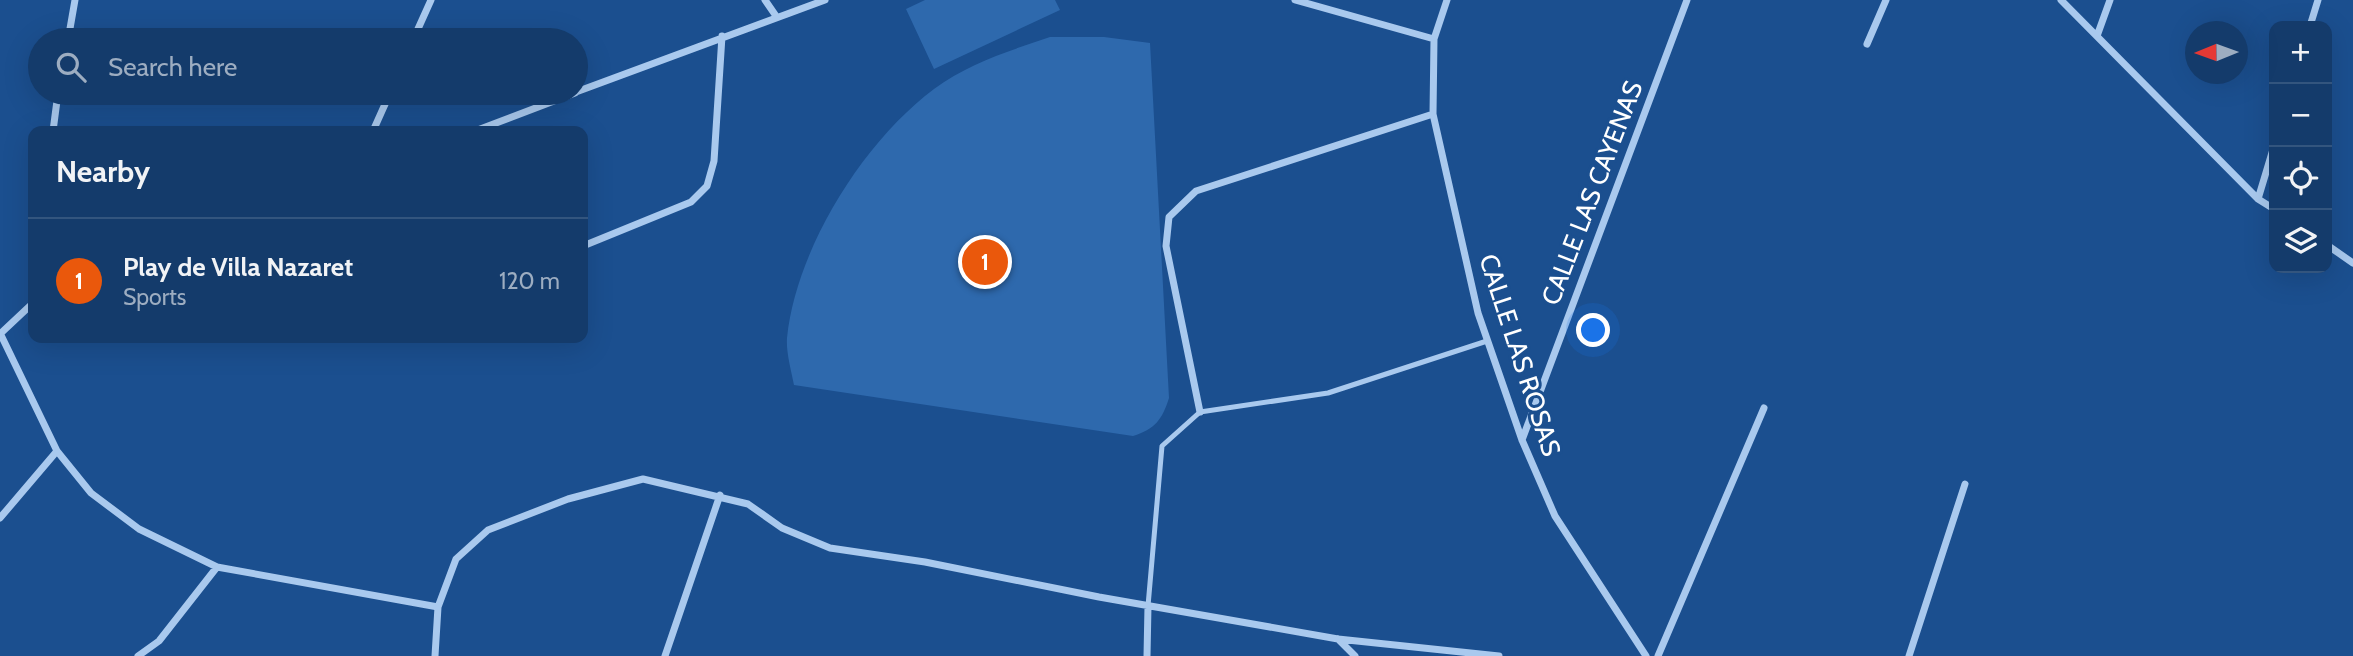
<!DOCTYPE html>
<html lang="en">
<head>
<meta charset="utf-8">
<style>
	:root { --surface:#143b6b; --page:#214673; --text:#f1f3f6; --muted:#9dadc1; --line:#33557e; --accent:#ea580c }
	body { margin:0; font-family:Cabin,sans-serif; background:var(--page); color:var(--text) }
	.controls { position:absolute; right:21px; top:21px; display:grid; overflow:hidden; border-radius:14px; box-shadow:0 7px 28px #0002 }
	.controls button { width:63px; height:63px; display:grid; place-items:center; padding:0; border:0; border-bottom:2px solid var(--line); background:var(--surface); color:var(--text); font:35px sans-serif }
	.compass { position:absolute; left:2185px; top:21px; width:63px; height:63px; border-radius:50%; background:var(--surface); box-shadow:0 7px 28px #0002; rotate:269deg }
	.you { position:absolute; left:1594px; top:331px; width:24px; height:24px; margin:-18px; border:5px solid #fff; border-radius:50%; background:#1a73e8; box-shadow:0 0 0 10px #1a73e833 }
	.badge { display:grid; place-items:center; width:46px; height:46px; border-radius:50%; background:var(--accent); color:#fff; font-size:23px; font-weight:700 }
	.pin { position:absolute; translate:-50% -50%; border:4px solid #fff; box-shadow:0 2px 7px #0006 }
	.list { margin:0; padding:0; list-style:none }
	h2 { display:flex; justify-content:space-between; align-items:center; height:91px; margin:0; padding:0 28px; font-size:30px }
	h2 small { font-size:23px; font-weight:400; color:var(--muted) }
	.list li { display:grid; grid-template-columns:46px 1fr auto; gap:21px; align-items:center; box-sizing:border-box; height:126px; padding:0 28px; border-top:2px solid var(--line) }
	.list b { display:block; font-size:26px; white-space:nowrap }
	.list p { margin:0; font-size:23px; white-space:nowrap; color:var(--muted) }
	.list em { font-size:23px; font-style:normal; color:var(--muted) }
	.icon { flex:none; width:38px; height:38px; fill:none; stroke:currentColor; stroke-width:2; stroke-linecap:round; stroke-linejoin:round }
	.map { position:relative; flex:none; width:2353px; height:656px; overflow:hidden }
	.search { position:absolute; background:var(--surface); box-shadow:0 7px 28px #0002; left:28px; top:28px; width:560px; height:77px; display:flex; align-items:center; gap:18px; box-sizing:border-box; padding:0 24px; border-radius:38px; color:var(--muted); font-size:26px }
	.panel { position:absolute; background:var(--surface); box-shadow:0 7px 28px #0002; left:28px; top:126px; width:560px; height:217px; border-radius:14px }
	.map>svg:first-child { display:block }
</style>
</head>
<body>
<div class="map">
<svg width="2353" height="656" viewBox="0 0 2353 656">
	<rect width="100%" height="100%" fill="#1b4f8f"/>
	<path fill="#2e69ad" d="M 925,0 L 1055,0 L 1060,10 L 934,69 L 906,9 Z
		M 1050,37 L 1104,37 L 1150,43 L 1169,398 C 1162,420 1155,429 1133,436 L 794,385 C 791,370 786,352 787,338 C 796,249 863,142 934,89 C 969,63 1009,51 1050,37 Z"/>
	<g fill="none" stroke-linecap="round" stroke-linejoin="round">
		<path stroke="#a9c9ee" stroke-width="5" d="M 1148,606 L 1162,446 L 1200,412 L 1328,393 L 1487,341"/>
		<path stroke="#a9c9ee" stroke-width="7" d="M 765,0 L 776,16
			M 1295,0 L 1434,39
			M 1447,0 L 1434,39 L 1433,114 L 1478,313 L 1522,440 L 1555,516 L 1646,656
			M 2061,0 L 2258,199 L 2274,209
			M 2310,26 L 2318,0
			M 2097,36 L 2110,0
			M 68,40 L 75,0
			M 413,40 L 431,0
			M 1867,44 L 1886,0
			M 576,92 L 825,0
			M 53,131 L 58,93
			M 373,131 L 390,93
			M 475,131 L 575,93
			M 2258,199 L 2274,146
			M 2327,245 L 2353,263
			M 583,246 L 691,202 L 707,186 L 714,161 L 722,36
			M 0,333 L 57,451 L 91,493 L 139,529 L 217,567 L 438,607
			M 0,334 L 33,303
			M 1200,412 L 1166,246 L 1169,217 L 1196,191 L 1433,114
			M 1522,440 L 1687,0
			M 0,518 L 57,451
			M 1338,639 L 1355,656
			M 138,656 L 159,641 L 217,567
			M 435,656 L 438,607 L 456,559 L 488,530 L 568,499 L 643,479 L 748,504 L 782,528 L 830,548 L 925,562 L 1099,597 L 1338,639 L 1499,656
			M 665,656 L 720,495
			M 1147,656 L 1148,606
			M 1658,656 L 1764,408
			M 1909,656 L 1965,484"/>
	</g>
	<g text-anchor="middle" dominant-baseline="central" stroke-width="6" stroke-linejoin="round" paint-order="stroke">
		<g font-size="26" fill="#fff" stroke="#1b4f8f">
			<text transform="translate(1592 193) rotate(-69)">CALLE LAS CAYENAS</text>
			<text transform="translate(1520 355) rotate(72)">CALLE LAS ROSAS</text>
		</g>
	</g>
</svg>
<div class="controls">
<button>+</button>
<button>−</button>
<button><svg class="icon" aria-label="locate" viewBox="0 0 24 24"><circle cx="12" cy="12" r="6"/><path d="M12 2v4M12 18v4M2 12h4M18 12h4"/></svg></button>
<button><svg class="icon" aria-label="layers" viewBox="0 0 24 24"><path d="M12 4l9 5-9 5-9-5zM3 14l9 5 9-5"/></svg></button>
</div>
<svg class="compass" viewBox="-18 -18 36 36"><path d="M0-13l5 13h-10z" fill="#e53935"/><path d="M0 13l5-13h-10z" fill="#9dadc1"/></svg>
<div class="you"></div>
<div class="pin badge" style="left:985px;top:262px">1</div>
<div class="search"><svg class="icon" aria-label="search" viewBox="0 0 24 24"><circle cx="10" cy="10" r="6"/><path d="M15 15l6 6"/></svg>Search here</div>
<section class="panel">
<h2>Nearby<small></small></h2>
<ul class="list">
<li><span class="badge">1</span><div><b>Play de Villa Nazaret</b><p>Sports</p></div><em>120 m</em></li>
</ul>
</section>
</div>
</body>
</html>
